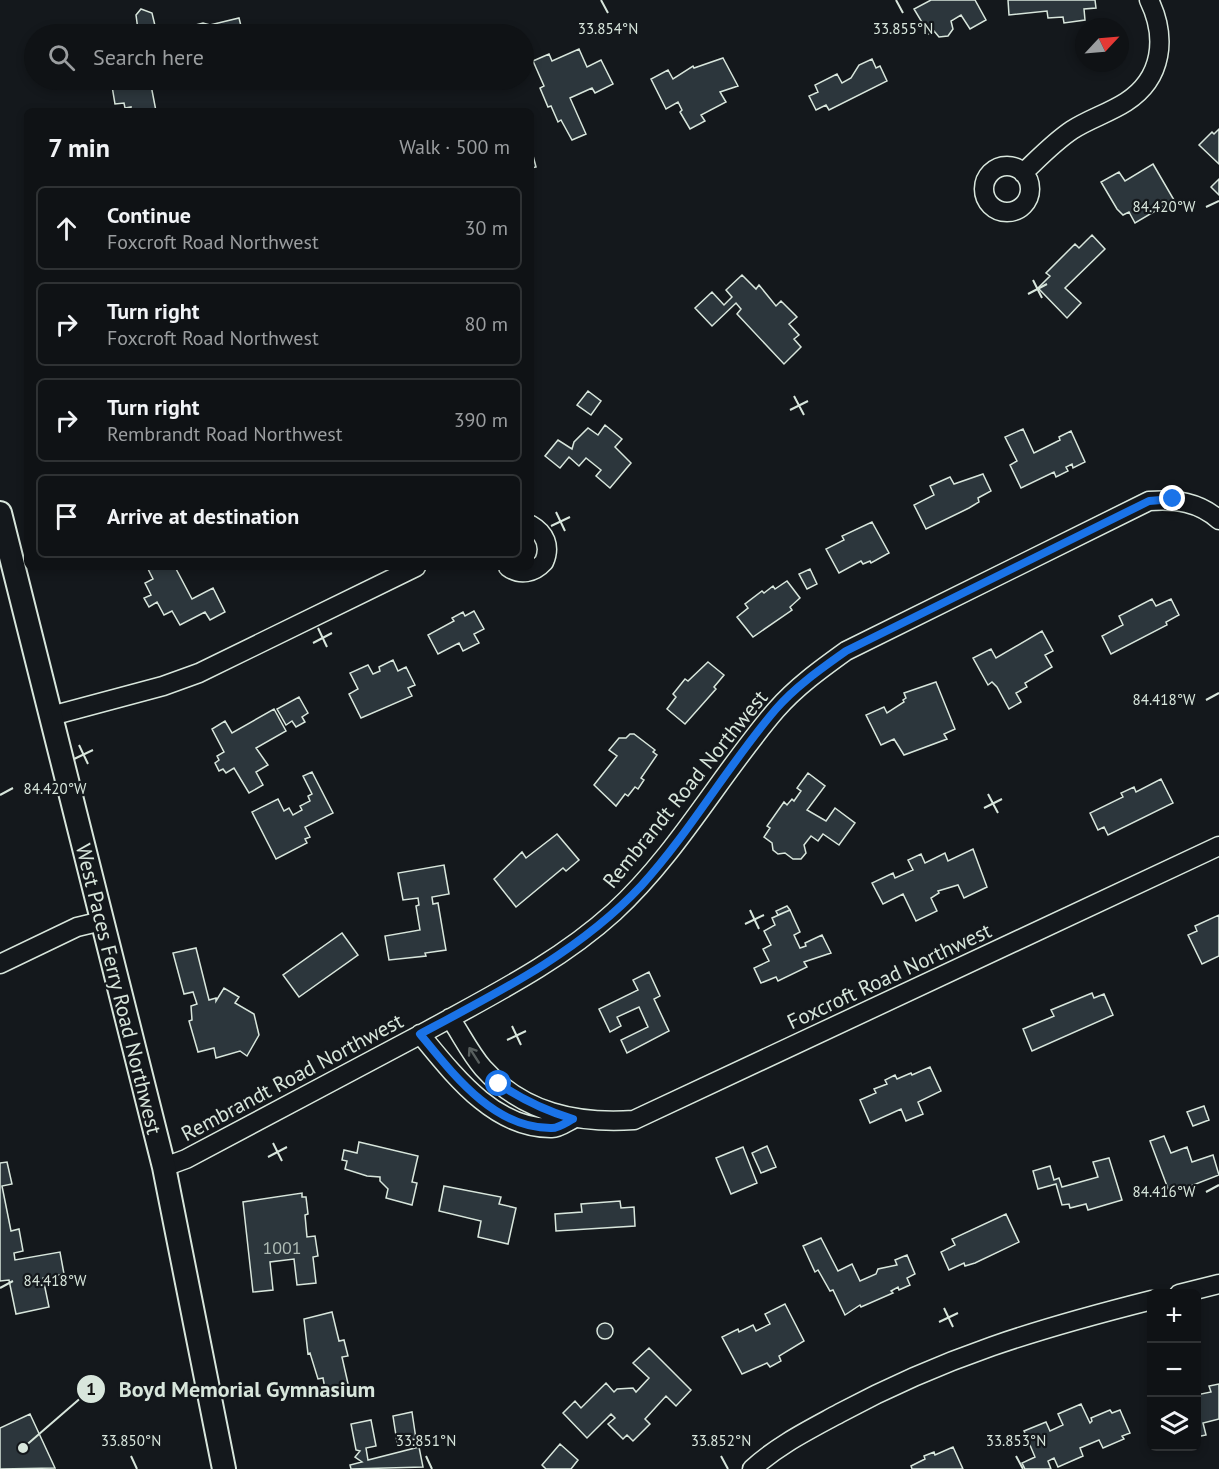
<!DOCTYPE html>
<html lang="en">
<head>
<meta charset="utf-8">
<style>
	:root { --surface:#0f1215; --page:#181b1e; --text:#f1f3f6; --muted:#9b9ea0; --line:#2f3234 }
	body { margin:0; font-family:"PT Sans",sans-serif; background:var(--page); color:var(--text) }
	.controls { position:absolute; right:18px; bottom:18px; display:grid; overflow:hidden; border-radius:9px; box-shadow:0 3px 9px #0003 }
	.controls button { width:54px; height:54px; display:grid; place-items:center; padding:0; border:0; border-bottom:2px solid var(--line); background:var(--surface); color:var(--text); font:30px sans-serif }
	.compass { position:absolute; left:1075px; top:18px; width:54px; height:54px; border-radius:50%; background:var(--surface); box-shadow:0 3px 9px #0003; rotate:64deg }
	.stop { position:absolute; width:18px; height:18px; margin:-14px; border:4px solid #1a73e8; border-radius:50%; background:#fff }
	.stop.end { background:#1a73e8; border-color:#fff; box-shadow:0 2px 6px #0008 }
	.list { margin:0; padding:0; list-style:none }
	h2 { display:flex; justify-content:space-between; align-items:center; height:78px; margin:0; padding:0 24px; font-size:26px }
	h2 small { font-size:20px; font-weight:400; color:var(--muted) }
	.list li { display:grid; grid-template-columns:39px 1fr auto; gap:18px; align-items:center; box-sizing:border-box; height:84px; margin:0 12px 12px; padding:0 12px; border:2px solid var(--line); border-radius:9px }
	.list b { display:block; font-size:22px; white-space:nowrap }
	.list p { margin:0; font-size:20px; white-space:nowrap; color:var(--muted) }
	.list em { font-size:20px; font-style:normal; color:var(--muted) }
	.icon { flex:none; width:33px; height:33px; fill:none; stroke:currentColor; stroke-width:2; stroke-linecap:round; stroke-linejoin:round }
	.map { position:relative; flex:none; width:1219px; height:1469px; overflow:hidden }
	.search { position:absolute; background:var(--surface); box-shadow:0 3px 9px #0003; left:24px; top:24px; width:510px; height:66px; display:flex; align-items:center; gap:15px; box-sizing:border-box; padding:0 21px; border-radius:33px; color:var(--muted); font-size:22px }
	.panel { position:absolute; background:var(--surface); box-shadow:0 3px 9px #0003; left:24px; top:108px; width:510px; height:462px; border-radius:9px }
	.map>svg:first-child { display:block }
</style>
</head>
<body>
<div class="map">
<svg width="1219" height="1469" viewBox="0 0 1219 1469">
	<rect width="100%" height="100%" fill="#14181c"/>
	<path fill="#2c363c" stroke="#d8e6dc" stroke-width="1.5" d="M 931,0 L 975,0 L 986,20 L 970,29 L 961,15 L 951,21 L 953,29 L 948,36 L 939,37 L 934,31 L 929,34 L 914,9 Z
		M 1008,0 L 1095,0 L 1096,8 L 1084,9 L 1085,20 L 1064,23 L 1063,17 L 1048,18 L 1047,11 L 1009,15 Z
		M 141,9 L 152,13 L 157,34 L 114,34 L 138,30 L 136,15 Z
		M 239,18 L 243,34 L 161,34 L 203,23 L 210,25 Z
		M 579,49 L 587,67 L 601,60 L 613,84 L 595,93 L 592,88 L 570,98 L 586,134 L 572,140 L 561,120 L 558,122 L 551,106 L 548,107 L 540,88 L 544,86 L 533,61 L 549,54 L 552,61 Z
		M 723,58 L 738,86 L 720,92 L 726,102 L 701,115 L 705,121 L 690,129 L 680,112 L 682,110 L 678,102 L 666,109 L 651,79 L 668,70 L 673,79 L 693,66 L 694,68 Z
		M 872,59 L 876,68 L 880,66 L 887,81 L 829,110 L 826,105 L 816,110 L 809,96 L 818,92 L 815,85 L 837,74 L 842,83 L 851,78 L 859,65 Z
		M 111,80 L 150,80 L 156,111 L 131,111 L 131,107 L 125,108 L 124,103 L 115,104 Z
		M 1219,129 L 1219,164 L 1199,145 L 1212,132 L 1214,134 Z
		M 531,148 L 536,167 L 531,168 Z
		M 1153,164 L 1174,200 L 1135,223 L 1129,212 L 1123,215 L 1117,209 L 1101,182 L 1119,172 L 1125,181 Z
		M 1219,179 L 1219,195 L 1211,187 Z
		M 1092,235 L 1105,249 L 1065,288 L 1081,303 L 1067,318 L 1038,288 L 1050,276 L 1046,273 L 1075,244 L 1079,248 Z
		M 742,275 L 756,289 L 759,285 L 776,306 L 781,301 L 797,317 L 789,324 L 799,335 L 794,339 L 801,347 L 784,364 L 737,314 L 741,309 L 736,303 L 712,326 L 695,308 L 712,292 L 724,305 L 732,297 L 726,290 Z
		M 588,391 L 601,401 L 591,415 L 577,405 Z
		M 605,425 L 622,439 L 615,447 L 631,463 L 610,488 L 596,476 L 601,470 L 586,458 L 579,466 L 569,457 L 560,468 L 545,456 L 558,440 L 572,449 L 574,442 L 588,428 L 598,435 Z
		M 1023,429 L 1034,453 L 1060,440 L 1059,437 L 1071,431 L 1085,462 L 1073,468 L 1072,464 L 1066,467 L 1068,471 L 1056,477 L 1054,472 L 1021,488 L 1010,465 L 1017,461 L 1005,437 Z
		M 983,474 L 991,491 L 978,498 L 979,502 L 969,508 L 926,529 L 914,505 L 934,495 L 930,486 L 950,477 L 954,484 Z
		M 872,522 L 889,553 L 871,563 L 870,561 L 863,564 L 861,561 L 839,573 L 826,549 L 844,540 L 842,536 Z
		M 147,567 L 175,567 L 192,599 L 213,588 L 225,612 L 210,620 L 205,612 L 180,625 L 172,611 L 164,615 L 157,602 L 149,607 L 144,598 L 151,595 L 145,583 L 153,579 Z
		M 810,569 L 817,584 L 807,589 L 799,574 Z
		M 787,581 L 800,598 L 790,607 L 792,610 L 753,637 L 737,617 L 748,608 L 745,604 L 762,591 L 764,593 L 773,586 L 775,589 Z
		M 1152,599 L 1156,606 L 1171,599 L 1179,615 L 1166,622 L 1167,625 L 1111,654 L 1102,636 L 1123,625 L 1119,616 Z
		M 474,611 L 484,629 L 474,634 L 479,643 L 463,651 L 459,643 L 438,654 L 428,635 L 454,621 L 452,618 L 463,612 L 465,616 Z
		M 1042,631 L 1053,651 L 1045,655 L 1052,667 L 1025,683 L 1027,687 L 1016,693 L 1021,702 L 1009,709 L 997,687 L 992,682 L 988,685 L 973,658 L 991,649 L 996,658 Z
		M 393,660 L 398,671 L 406,667 L 415,685 L 408,688 L 412,696 L 361,718 L 349,694 L 358,689 L 350,673 L 368,665 L 373,674 L 380,671 L 379,667 Z
		M 708,662 L 724,675 L 714,687 L 716,689 L 685,724 L 667,709 L 676,697 L 673,694 L 685,679 L 688,681 Z
		M 936,682 L 955,729 L 944,734 L 947,739 L 904,755 L 894,739 L 881,745 L 866,715 L 884,707 L 887,713 L 904,702 L 903,700 L 906,698 L 904,693 Z
		M 299,697 L 308,713 L 302,717 L 305,722 L 296,727 L 292,721 L 286,725 L 277,709 Z
		M 274,709 L 286,731 L 256,748 L 268,765 L 256,772 L 263,785 L 249,793 L 234,768 L 226,773 L 223,769 L 219,771 L 215,763 L 219,760 L 217,756 L 224,752 L 212,729 L 225,721 L 232,733 Z
		M 630,734 L 634,734 L 655,750 L 653,752 L 657,755 L 641,778 L 644,780 L 638,789 L 635,787 L 628,796 L 625,794 L 616,806 L 594,785 L 617,756 L 609,750 L 619,738 L 626,738 Z
		M 312,772 L 333,813 L 305,827 L 310,837 L 305,839 L 307,843 L 276,859 L 252,812 L 278,799 L 284,811 L 289,808 L 293,815 L 302,810 L 300,806 L 310,801 L 308,796 L 312,794 L 303,776 Z
		M 808,773 L 825,786 L 807,810 L 826,821 L 835,808 L 855,823 L 839,845 L 823,834 L 818,841 L 811,836 L 804,845 L 806,853 L 801,859 L 793,859 L 785,853 L 778,854 L 773,850 L 772,843 L 764,837 L 770,828 L 767,826 L 784,802 L 787,805 L 792,799 L 794,801 L 801,791 L 797,788 Z
		M 1161,779 L 1173,803 L 1108,835 L 1104,827 L 1098,830 L 1090,813 L 1123,797 L 1121,793 L 1134,787 L 1136,792 Z
		M 557,834 L 579,860 L 566,871 L 563,868 L 516,907 L 494,879 L 522,852 L 526,858 Z
		M 973,849 L 987,887 L 964,898 L 958,885 L 938,891 L 939,893 L 931,898 L 937,911 L 916,921 L 903,894 L 883,904 L 872,883 L 893,873 L 895,878 L 913,870 L 908,860 L 921,854 L 925,863 L 945,853 L 948,861 Z
		M 444,865 L 449,894 L 432,897 L 433,904 L 438,903 L 446,950 L 425,953 L 426,956 L 389,960 L 385,936 L 420,930 L 416,906 L 419,905 L 418,898 L 403,900 L 398,873 Z
		M 787,906 L 790,910 L 778,915 L 776,911 Z
		M 790,910 L 800,932 L 794,935 L 800,948 L 806,946 L 805,943 L 822,935 L 831,953 L 804,962 L 807,967 L 778,981 L 776,977 L 761,983 L 754,968 L 769,961 L 763,949 L 771,945 L 764,931 L 775,925 L 772,918 Z
		M 1219,915 L 1219,956 L 1202,964 L 1188,935 L 1197,931 L 1195,926 Z
		M 342,933 L 358,955 L 299,997 L 283,975 Z
		M 196,948 L 209,1000 L 216,998 L 216,1001 L 224,988 L 239,997 L 235,1003 L 254,1014 L 259,1035 L 247,1056 L 240,1051 L 216,1058 L 214,1048 L 198,1052 L 189,1021 L 192,1020 L 191,1006 L 197,1004 L 193,992 L 184,994 L 173,953 Z
		M 649,972 L 660,996 L 654,999 L 669,1031 L 627,1053 L 621,1040 L 648,1027 L 639,1007 L 617,1017 L 621,1026 L 610,1032 L 599,1009 L 638,990 L 633,980 Z
		M 1092,993 L 1094,998 L 1104,994 L 1113,1015 L 1032,1051 L 1023,1029 L 1054,1016 L 1051,1010 Z
		M 930,1067 L 941,1091 L 918,1102 L 923,1114 L 906,1121 L 901,1109 L 870,1123 L 860,1100 L 876,1093 L 874,1089 L 887,1084 L 885,1080 L 895,1075 L 897,1079 L 911,1073 L 912,1075 Z
		M 1204,1106 L 1209,1120 L 1193,1126 L 1187,1112 Z
		M 1164,1136 L 1171,1153 L 1187,1147 L 1192,1162 L 1213,1155 L 1219,1175 L 1170,1194 L 1150,1141 Z
		M 359,1142 L 418,1156 L 412,1182 L 417,1183 L 412,1205 L 386,1198 L 388,1189 L 380,1181 L 380,1177 L 367,1176 L 345,1169 L 347,1161 L 342,1160 L 344,1150 L 357,1153 Z
		M 767,1146 L 776,1167 L 761,1173 L 752,1153 Z
		M 743,1147 L 757,1183 L 731,1194 L 716,1158 Z
		M 1109,1158 L 1122,1200 L 1088,1210 L 1086,1204 L 1070,1208 L 1069,1204 L 1062,1205 L 1056,1184 L 1038,1189 L 1033,1171 L 1050,1166 L 1054,1180 L 1059,1178 L 1062,1187 L 1098,1177 L 1093,1162 Z
		M 7,1162 L 12,1184 L 2,1186 L 11,1231 L 19,1229 L 23,1251 L 14,1253 L 15,1260 L 60,1252 L 64,1274 L 43,1278 L 49,1307 L 16,1314 L 9,1280 L 0,1281 L 0,1163 Z
		M 444,1186 L 501,1197 L 499,1204 L 516,1208 L 508,1244 L 478,1237 L 481,1221 L 439,1211 Z
		M 302,1193 L 302,1197 L 306,1197 L 308,1214 L 305,1215 L 307,1237 L 315,1236 L 318,1256 L 313,1257 L 316,1283 L 297,1285 L 294,1259 L 270,1262 L 273,1290 L 253,1292 L 243,1202 Z
		M 620,1201 L 621,1208 L 634,1207 L 635,1226 L 556,1231 L 555,1214 L 582,1212 L 581,1204 Z
		M 1006,1214 L 1019,1242 L 975,1263 L 965,1266 L 964,1263 L 949,1270 L 941,1252 L 955,1245 L 952,1239 Z
		M 821,1238 L 838,1271 L 852,1264 L 860,1281 L 876,1274 L 878,1269 L 897,1265 L 895,1260 L 907,1255 L 915,1274 L 907,1278 L 910,1285 L 899,1290 L 898,1287 L 891,1291 L 893,1293 L 861,1307 L 860,1305 L 845,1315 L 833,1290 L 830,1291 L 818,1270 L 815,1272 L 803,1246 Z
		M 785,1304 L 804,1341 L 779,1356 L 781,1361 L 770,1367 L 767,1363 L 742,1374 L 722,1337 L 738,1329 L 739,1332 L 753,1325 L 756,1331 L 770,1324 L 765,1314 Z
		M 332,1312 L 339,1341 L 344,1340 L 348,1356 L 342,1357 L 349,1388 L 326,1394 L 323,1378 L 318,1379 L 310,1353 L 308,1354 L 304,1319 Z
		M597 1331a8 8 0 1 1 16 0a8 8 0 1 1-16 0Z
		M 649,1348 L 691,1390 L 676,1406 L 666,1396 L 645,1419 L 650,1424 L 633,1441 L 627,1435 L 623,1439 L 608,1424 L 615,1418 L 611,1414 L 587,1438 L 563,1413 L 575,1401 L 581,1408 L 606,1383 L 614,1392 L 617,1389 L 633,1388 L 636,1392 L 649,1378 L 633,1363 Z
		M 1219,1384 L 1219,1419 L 1203,1423 L 1206,1435 L 1196,1437 L 1196,1395 L 1211,1392 L 1209,1386 Z
		M 1081,1404 L 1090,1423 L 1092,1421 L 1091,1418 L 1110,1410 L 1112,1413 L 1120,1410 L 1130,1433 L 1122,1436 L 1124,1439 L 1103,1448 L 1099,1440 L 1080,1448 L 1083,1456 L 1058,1467 L 1054,1458 L 1048,1461 L 1051,1469 L 1025,1469 L 1022,1463 L 1035,1457 L 1024,1431 L 1046,1422 L 1050,1431 L 1063,1425 L 1058,1414 Z
		M 412,1412 L 416,1439 L 397,1442 L 393,1416 Z
		M 30,1414 L 55,1468 L 0,1469 L 0,1428 Z
		M 371,1420 L 376,1446 L 366,1448 L 368,1460 L 419,1447 L 423,1467 L 351,1469 L 350,1465 L 362,1462 L 355,1457 L 360,1451 L 356,1450 L 351,1424 Z
		M 560,1444 L 578,1460 L 571,1469 L 546,1469 L 542,1465 Z
		M 953,1447 L 963,1469 L 912,1469 L 911,1466 L 925,1459 L 924,1456 L 934,1452 L 935,1455 Z"/>
	<g fill="none" stroke-linecap="round" stroke-linejoin="round">
		<g stroke="#d8e6dc" stroke-width="21">
			<path id="minor" d="M984 189a23 23 0 1 1 46 0a23 23 0 1 1-46 0Z
				M 1023,173 C 1039,158 1054,142 1072,130 C 1089,119 1109,113 1126,102 C 1163,78 1167,37 1149,0
				M 508,567 C 520,576 534,573 544,562 C 551,546 545,533 531,525
				M 51,716 L 163,686 L 199,673 L 416,567
				M 0,964 L 77,927 L 102,921
				M 450,1018 C 461,1034 470,1053 483,1068 C 523,1113 577,1124 634,1120 L 1219,846
				M 420,1034 C 453,1074 494,1129 552,1128 C 559,1128 567,1122 573,1119
				M 164,1167 L 186,1159 C 266,1116 347,1074 427,1031 C 492,995 559,962 614,912 C 678,853 720,775 776,710 C 796,687 821,669 846,651 L 1149,501 C 1176,499 1199,502 1219,520
				M 1179,1294 L 1219,1284
				M 752,1469 C 778,1445 809,1430 840,1413 C 944,1357 1037,1329 1152,1300"/>
		</g>
		<g stroke="#d8e6dc" stroke-width="26">
			<path id="major" d="M 0,513 L 164,1167 L 224,1469"/>
		</g>
		<use href="#minor" stroke="#14181c" stroke-width="18"/>
		<use href="#major" stroke="#14181c" stroke-width="22"/>
	</g>
	<defs><path id="oneway-shaft" d="M-6 0H5M1.5-3L5.5 0L1.5 3" fill="none" stroke-width="1.6" stroke-linecap="round" stroke-linejoin="round" transform="scale(1.5)"/></defs>
	<use stroke="#59605f" href="#oneway-shaft" transform="translate(474 1055) rotate(-123)"/>
	<g fill="none" stroke-linecap="round" stroke-linejoin="round">
		<path stroke="#1a73e8" stroke-width="8" d="M 499,1084 C 523,1100 546,1111 573,1119 C 567,1122 559,1128 552,1128 C 494,1129 453,1074 420,1034 C 499,992 579,952 641,886 C 691,831 728,765 776,709 C 796,686 821,669 846,651 L 1149,501 L 1173,499"/>
	</g>
	<path fill="none" stroke="#d8e6dc" stroke-width="2" d="M 601,0 L 608,13M 896,0 L 903,13M 1206,207 L 1219,201M 1033,280 L 1042,298M 1028,294 L 1047,284M 794,396 L 804,415M 790,410 L 808,401M 556,512 L 565,531M 551,526 L 570,517M 318,628 L 327,647M 313,643 L 332,633M 1206,700 L 1219,693M 79,745 L 88,764M 74,759 L 93,750M 988,794 L 998,813M 0,795 L 13,788M 984,808 L 1002,799M 750,910 L 759,929M 745,924 L 764,915M 512,1026 L 521,1045M 507,1040 L 526,1031M 273,1143 L 282,1161M 268,1157 L 287,1147M 1206,1192 L 1219,1185M 0,1288 L 13,1281M 944,1308 L 953,1327M 939,1322 L 958,1313M 131,1456 L 137,1469M 426,1456 L 432,1469M 721,1456 L 728,1469M 1016,1456 L 1023,1469"/>
	<g text-anchor="middle" dominant-baseline="central" stroke-width="4.5" stroke-linejoin="round" paint-order="stroke">
		<g font-size="18" fill="#adbab4">
			<text x="282" y="1247">1001</text>
		</g>
		<g font-size="21" fill="#d8e6dc" stroke="#14181c">
			<text transform="translate(685 789) rotate(-51)">Rembrandt Road Northwest</text>
			<text transform="translate(889 976) rotate(-25)">Foxcroft Road Northwest</text>
			<text transform="translate(119 989) rotate(76)">West Paces Ferry Road Northwest</text>
			<text transform="translate(292 1077) rotate(-28)">Rembrandt Road Northwest</text>
		</g>
	</g>
	<g font-size="15" text-anchor="middle" fill="#d8e6dc" stroke="#14181c" stroke-width="4.5" stroke-linejoin="round" paint-order="stroke">
		<text x="608" y="34">33.854°N</text>
		<text x="903" y="34">33.855°N</text>
		<text x="1164" y="212">84.420°W</text>
		<text x="1164" y="705">84.418°W</text>
		<text x="55" y="794">84.420°W</text>
		<text x="1164" y="1197">84.416°W</text>
		<text x="55" y="1286">84.418°W</text>
		<text x="131" y="1446">33.850°N</text>
		<text x="426" y="1446">33.851°N</text>
		<text x="721" y="1446">33.852°N</text>
		<text x="1016" y="1446">33.853°N</text>
	</g>
	<path fill="none" stroke="#d8e6dc" stroke-width="2" d="M23 1448L91 1389"/>
	<g fill="#d8e6dc" stroke="#14181c" stroke-width="2">
		<circle cx="23" cy="1448" r="6"/>
		<circle cx="91" cy="1389" r="15"/>
	</g>
	<g font-size="18" text-anchor="middle" font-weight="bold" fill="#111">
		<text x="91" y="1395">1</text>
	</g>
	<g font-size="22" text-anchor="middle" font-weight="bold" fill="#d8e6dc" stroke="#14181c" stroke-width="4.5" stroke-linejoin="round" paint-order="stroke">
		<text x="247" y="1397">Boyd Memorial Gymnasium</text>
	</g>
</svg>
<div class="controls">
<button>+</button>
<button>−</button>
<button><svg class="icon" aria-label="layers" viewBox="0 0 24 24"><path d="M12 4l9 5-9 5-9-5zM3 14l9 5 9-5"/></svg></button>
</div>
<svg class="compass" viewBox="-18 -18 36 36"><path d="M0-13l5 13h-10z" fill="#e53935"/><path d="M0 13l5-13h-10z" fill="#9b9ea0"/></svg>
<div class="stop" style="left:499px;top:1084px"></div>
<div class="stop end" style="left:1173px;top:499px"></div>
<div class="search"><svg class="icon" aria-label="search" viewBox="0 0 24 24"><circle cx="10" cy="10" r="6"/><path d="M15 15l6 6"/></svg>Search here</div>
<section class="panel">
<h2>7 min<small>Walk · 500 m</small></h2>
<ul class="list">
<li><svg class="icon" aria-label="ahead" viewBox="0 0 24 24"><path d="M12 20V5M6 11l6-6 6 6"/></svg><div><b>Continue</b><p>Foxcroft Road Northwest</p></div><em>30 m</em></li>
<li><svg class="icon" aria-label="right" viewBox="0 0 24 24"><path d="M7 20v-9h11M14 6l5 5-5 5"/></svg><div><b>Turn right</b><p>Foxcroft Road Northwest</p></div><em>80 m</em></li>
<li><svg class="icon" aria-label="right" viewBox="0 0 24 24"><path d="M7 20v-9h11M14 6l5 5-5 5"/></svg><div><b>Turn right</b><p>Rembrandt Road Northwest</p></div><em>390 m</em></li>
<li><svg class="icon" aria-label="arrive" viewBox="0 0 24 24"><path d="M6 21V4h12l-3 4 3 4H6"/></svg><div><b>Arrive at destination</b></div></li>
</ul>
</section>
</div>
</body>
</html>
